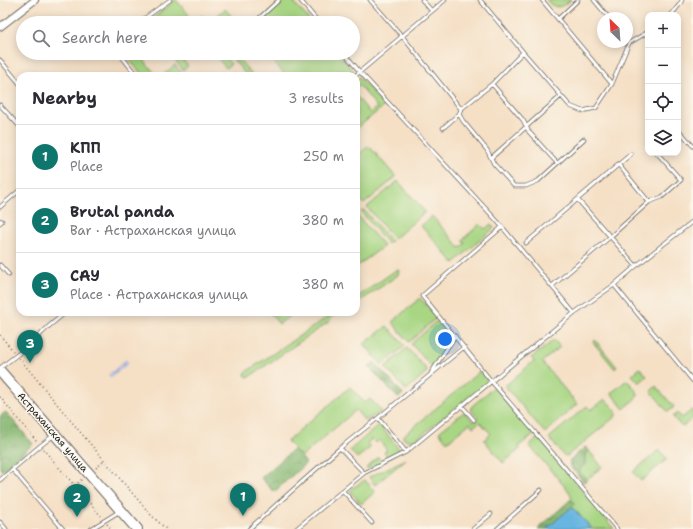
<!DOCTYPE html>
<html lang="en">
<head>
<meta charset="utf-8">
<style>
	:root { --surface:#fff; --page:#f7f7f7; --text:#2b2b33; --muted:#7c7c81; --line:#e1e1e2; --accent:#0f766e }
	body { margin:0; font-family:"Shantell Sans",sans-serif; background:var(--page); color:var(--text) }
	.controls { position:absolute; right:12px; top:12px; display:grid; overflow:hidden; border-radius:8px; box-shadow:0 2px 10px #0003 }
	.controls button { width:36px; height:36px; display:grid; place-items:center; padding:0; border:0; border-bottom:1px solid var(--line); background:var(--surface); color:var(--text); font:20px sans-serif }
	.compass { position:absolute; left:597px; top:12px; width:36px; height:36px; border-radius:50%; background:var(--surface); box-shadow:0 2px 10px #0003; rotate:335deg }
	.you { position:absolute; left:445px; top:339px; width:14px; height:14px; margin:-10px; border:3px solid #fff; border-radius:50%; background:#1a73e8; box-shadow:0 0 0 6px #1a73e833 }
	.badge { display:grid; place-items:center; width:26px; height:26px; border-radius:50%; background:var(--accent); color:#fff; font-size:13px; font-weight:700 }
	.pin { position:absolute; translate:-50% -33px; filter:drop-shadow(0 1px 2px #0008) }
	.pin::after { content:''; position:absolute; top:21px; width:14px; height:12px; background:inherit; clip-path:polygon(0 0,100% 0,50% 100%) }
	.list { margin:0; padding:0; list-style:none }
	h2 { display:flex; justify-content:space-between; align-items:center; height:52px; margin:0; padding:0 16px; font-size:17px }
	h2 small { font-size:13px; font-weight:400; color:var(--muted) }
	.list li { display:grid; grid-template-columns:26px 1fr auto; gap:12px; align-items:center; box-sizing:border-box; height:64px; padding:0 16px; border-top:1px solid var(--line) }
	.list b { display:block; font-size:15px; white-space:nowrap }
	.list p { margin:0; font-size:13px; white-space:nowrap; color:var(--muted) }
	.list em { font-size:13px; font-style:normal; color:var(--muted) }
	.icon { flex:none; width:22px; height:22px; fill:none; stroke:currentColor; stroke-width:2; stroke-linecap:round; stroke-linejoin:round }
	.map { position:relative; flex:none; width:693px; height:529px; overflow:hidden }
	.search { position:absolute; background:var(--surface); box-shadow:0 2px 10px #0003; left:16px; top:16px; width:344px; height:44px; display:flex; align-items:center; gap:10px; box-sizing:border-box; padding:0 14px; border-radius:22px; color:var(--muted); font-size:15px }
	.panel { position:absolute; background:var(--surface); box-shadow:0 2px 10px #0003; left:16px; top:72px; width:344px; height:244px; border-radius:12px }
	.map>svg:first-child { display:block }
</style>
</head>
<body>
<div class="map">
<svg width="693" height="529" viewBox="0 0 693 529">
	<defs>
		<pattern id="industrial-grid" width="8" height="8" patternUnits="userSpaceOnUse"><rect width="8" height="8" fill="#bdc3de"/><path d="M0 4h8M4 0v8" fill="none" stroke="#a2a7be"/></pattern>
		<pattern id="forest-crowns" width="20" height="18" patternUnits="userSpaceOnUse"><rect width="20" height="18" fill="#86b771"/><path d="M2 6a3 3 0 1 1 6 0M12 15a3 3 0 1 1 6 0" fill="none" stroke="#6d945c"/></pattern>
	</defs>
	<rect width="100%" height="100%" fill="#fbf7ec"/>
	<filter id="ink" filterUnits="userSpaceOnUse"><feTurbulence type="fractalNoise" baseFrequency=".025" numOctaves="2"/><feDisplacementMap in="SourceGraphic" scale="8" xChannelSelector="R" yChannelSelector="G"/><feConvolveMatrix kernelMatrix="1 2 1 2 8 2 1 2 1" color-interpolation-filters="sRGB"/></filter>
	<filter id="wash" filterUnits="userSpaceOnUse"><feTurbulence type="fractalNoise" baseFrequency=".012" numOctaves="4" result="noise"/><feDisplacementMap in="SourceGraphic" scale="16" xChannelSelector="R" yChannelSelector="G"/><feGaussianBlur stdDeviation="0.9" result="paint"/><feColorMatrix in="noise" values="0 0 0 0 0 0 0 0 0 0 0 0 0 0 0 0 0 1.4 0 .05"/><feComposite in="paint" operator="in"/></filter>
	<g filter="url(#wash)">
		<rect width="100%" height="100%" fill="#f5e0c6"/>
		<path fill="url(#industrial-grid)" d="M 126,359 L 129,363 L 111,378 L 108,375 Z"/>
		<path fill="#a8d683" stroke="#627950" d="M 175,0 L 176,0 L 189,15 L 180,23 L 147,23 Z
			M 284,0 L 292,0 L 312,23 L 258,23 Z
			M 546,0 L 571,0 C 561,8 555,10 546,0 Z
			M 225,9 L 235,20 L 232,23 L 202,23 L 199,19 L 202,15 L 209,23 Z
			M 124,53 L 138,53 L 157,76 L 143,76 Z
			M 169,53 L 177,53 L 188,66 L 183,70 Z
			M 213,53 L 221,53 L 231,64 L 226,68 Z
			M 228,53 L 234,53 L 253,76 L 247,76 Z
			M 266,53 L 338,53 L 354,72 L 349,76 L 286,76 Z
			M 175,65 L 181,72 L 176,76 L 162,76 Z
			M 359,77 L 384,106 L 356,129 L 356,96 L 370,113 L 377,107 L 359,85 L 356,88 L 356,80 Z
			M 369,146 L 396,177 L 364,204 L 356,194 L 356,156 Z
			M 398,181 L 425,212 L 394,239 L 367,207 Z
			M 364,210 L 391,241 L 388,244 L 361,212 Z
			M 356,214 L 384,246 L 356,267 Z
			M 432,216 L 460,248 L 465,244 L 462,240 L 480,224 L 485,229 L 491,224 L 494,228 L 454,263 L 421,226 Z
			M 396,270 L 398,270 L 399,271 L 398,275 L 356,304 L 356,298 Z
			M 420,298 L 437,317 L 409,342 L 392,322 Z
			M 269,312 L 295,312 L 279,324 Z
			M 335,312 L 344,312 C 338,315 333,312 330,321 L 249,377 L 246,376 L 245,375 L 246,372 Z
			M 438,320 L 452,338 L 432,367 L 411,344 Z
			M 387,326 L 405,346 L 382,365 L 364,344 Z
			M 554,340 L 560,347 L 542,362 L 577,404 L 545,433 L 505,386 L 534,361 L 531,358 Z
			M 595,340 L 617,367 L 615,369 L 593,342 Z
			M 407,348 L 428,371 L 406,390 L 385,367 Z
			M 640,368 L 647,376 L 639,383 L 632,375 Z
			M 480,371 L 488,381 L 486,384 L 414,441 L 407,440 L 402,437 Z
			M 627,380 L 638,393 L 637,397 L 624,409 L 611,393 Z
			M 656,386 L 674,407 L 668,412 L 651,391 Z
			M 350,387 L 365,403 L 370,399 L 382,411 C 376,417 371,416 365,421 L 356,410 L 301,457 L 287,441 Z
			M 494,387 L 534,434 L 519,446 L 520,449 L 503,463 L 484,440 L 491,434 L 480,422 L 473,427 L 470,423 L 447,442 L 439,432 L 464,412 L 474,422 L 478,418 L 471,410 L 471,407 Z
			M 605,399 L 616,411 L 616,416 L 567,456 L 563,455 L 549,438 L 587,406 L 591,410 Z
			M 693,409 L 693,418 L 682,427 L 673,417 L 678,413 L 682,418 Z
			M 380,425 L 400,450 C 391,457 378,468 367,469 L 366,468 L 378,457 L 382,461 L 387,456 L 384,452 L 387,450 L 379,440 L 376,443 L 372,439 L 367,443 L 370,448 L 357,458 L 350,450 L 351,449 L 378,426 Z
			M 539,437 L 614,529 L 592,529 L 572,507 L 574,505 L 573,501 L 570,500 L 572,498 L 570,495 L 571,494 L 529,445 Z
			M 586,447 L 602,467 L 584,482 L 570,466 L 570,460 Z
			M 659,450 L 667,459 L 641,481 L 633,472 Z
			M 406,459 L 375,485 L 369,477 Z
			M 365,480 L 375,492 L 361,504 L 350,491 L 354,487 Z"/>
		<path fill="url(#forest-crowns)" stroke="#516a46" d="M 374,362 L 403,394 L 398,398 L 369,367 Z
			M 6,412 L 33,444 L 2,471 L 0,468 L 0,416 Z
			M 586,447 L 589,450 L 585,456 L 585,464 L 580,469 L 580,472 L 587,480 L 584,482 L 570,466 L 570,460 Z
			M 294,449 L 306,463 L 274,492 L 261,478 Z
			M 570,500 L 573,501 L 575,503 L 572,507 L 546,529 L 538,529 Z"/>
		<path fill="#66b6e1" stroke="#41697e" d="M 572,507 L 592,529 L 546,529 Z"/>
	</g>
	<g filter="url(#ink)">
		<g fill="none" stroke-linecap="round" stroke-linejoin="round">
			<g stroke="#686158" stroke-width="4.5">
				<path id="lane" d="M 300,0 L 319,23
					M 370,0 L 402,36 L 461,109 L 459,114 L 463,121 L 487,150 L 494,164 L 514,186 L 526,186 L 538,181 L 584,139
					M 422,0 L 432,11
					M 542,0 L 612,84
					M 594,0 L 609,18
					M 671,15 L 680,4 L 682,0
					M 558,19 L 578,0
					M 138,23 L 170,0
					M 254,23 L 279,0
					M 523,52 L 570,106 L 582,111 L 596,108 L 612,84 L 629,43 L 648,32
					M 119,53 L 137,76
					M 344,53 L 360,72 L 498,222 L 574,313
					M 0,60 L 20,84
					M 355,76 L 445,0
					M 492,84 L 523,120 L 529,132 L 557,163
					M 0,105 L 20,127
					M 461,109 L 492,84 L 523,52 L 480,0
					M 443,128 L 459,114
					M 678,129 L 693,146
					M 491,158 L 561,96
					M 618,164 L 649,202
					M 578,200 L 636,266
					M 0,207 L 20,190
					M 0,220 L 2,221 L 0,223
					M 502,227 L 422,296 L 492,382 L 617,529
					M 526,243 L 631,154
					M 0,265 L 9,275
					M 614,285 L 693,381
					M 552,286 L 610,237 L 649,202 L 662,197 L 681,180 L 657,153
					M 0,368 L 31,344 L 48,327 L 66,312
					M 431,373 L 455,336
					M 462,406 L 474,420
					M 378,418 L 464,347
					M 406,452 L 378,418 L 340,448 L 364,473 L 406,452 L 574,313 L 614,285 L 636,266 L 693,221
					M 12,469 L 63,529
					M 0,480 L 40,446 L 54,435
					M 343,491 L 372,523
					M 0,522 L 6,529
					M 91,529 L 120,511
					M 249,529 L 340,448
					M 296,529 L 364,473
					M 473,529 L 491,514
					M 497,529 L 541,490"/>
			</g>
			<g stroke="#686158" stroke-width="8">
				<path id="street" d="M 0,27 L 35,0"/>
			</g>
			<g stroke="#686158" stroke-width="12">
				<path id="primary" d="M 0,371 L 137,529"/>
			</g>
			<path stroke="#686158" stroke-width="1.5" stroke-dasharray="1 3" stroke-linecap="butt" d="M 0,335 L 14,352
				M 19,358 L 81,433 L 151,515 L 166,529
				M 0,397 L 37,442
				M 43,449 L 101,516
				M 96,468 L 104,461
				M 75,486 L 82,479
				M 107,524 L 111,529"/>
			<use href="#lane" stroke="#fff" stroke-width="3"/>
			<use href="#street" stroke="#fff" stroke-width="6"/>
			<use href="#primary" stroke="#fff" stroke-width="10"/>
		</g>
	</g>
	<g text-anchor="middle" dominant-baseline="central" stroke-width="3" stroke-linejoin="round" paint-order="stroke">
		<g font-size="10" fill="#1c1c1c" stroke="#fbf7ec">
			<text transform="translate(53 432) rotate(49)">Астраханская улица</text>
		</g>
	</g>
</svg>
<div class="controls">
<button>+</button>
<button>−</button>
<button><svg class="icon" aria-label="locate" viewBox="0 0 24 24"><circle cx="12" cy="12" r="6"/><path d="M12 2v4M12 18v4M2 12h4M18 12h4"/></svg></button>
<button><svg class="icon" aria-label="layers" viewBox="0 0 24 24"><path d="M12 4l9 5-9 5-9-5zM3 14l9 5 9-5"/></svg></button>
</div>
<svg class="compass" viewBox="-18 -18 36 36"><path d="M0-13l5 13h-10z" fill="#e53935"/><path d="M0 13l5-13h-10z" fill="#7c7c81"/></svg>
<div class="you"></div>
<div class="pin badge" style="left:243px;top:516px">1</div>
<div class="pin badge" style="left:77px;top:517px">2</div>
<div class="pin badge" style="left:30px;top:363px">3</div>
<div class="search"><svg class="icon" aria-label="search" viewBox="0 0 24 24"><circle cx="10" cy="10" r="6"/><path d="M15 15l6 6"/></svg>Search here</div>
<section class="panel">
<h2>Nearby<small>3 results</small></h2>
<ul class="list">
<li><span class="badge">1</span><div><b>КПП</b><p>Place</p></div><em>250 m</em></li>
<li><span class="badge">2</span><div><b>Brutal panda</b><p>Bar · Астраханская улица</p></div><em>380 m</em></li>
<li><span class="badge">3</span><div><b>САУ</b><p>Place · Астраханская улица</p></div><em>380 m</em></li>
</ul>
</section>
</div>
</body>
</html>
